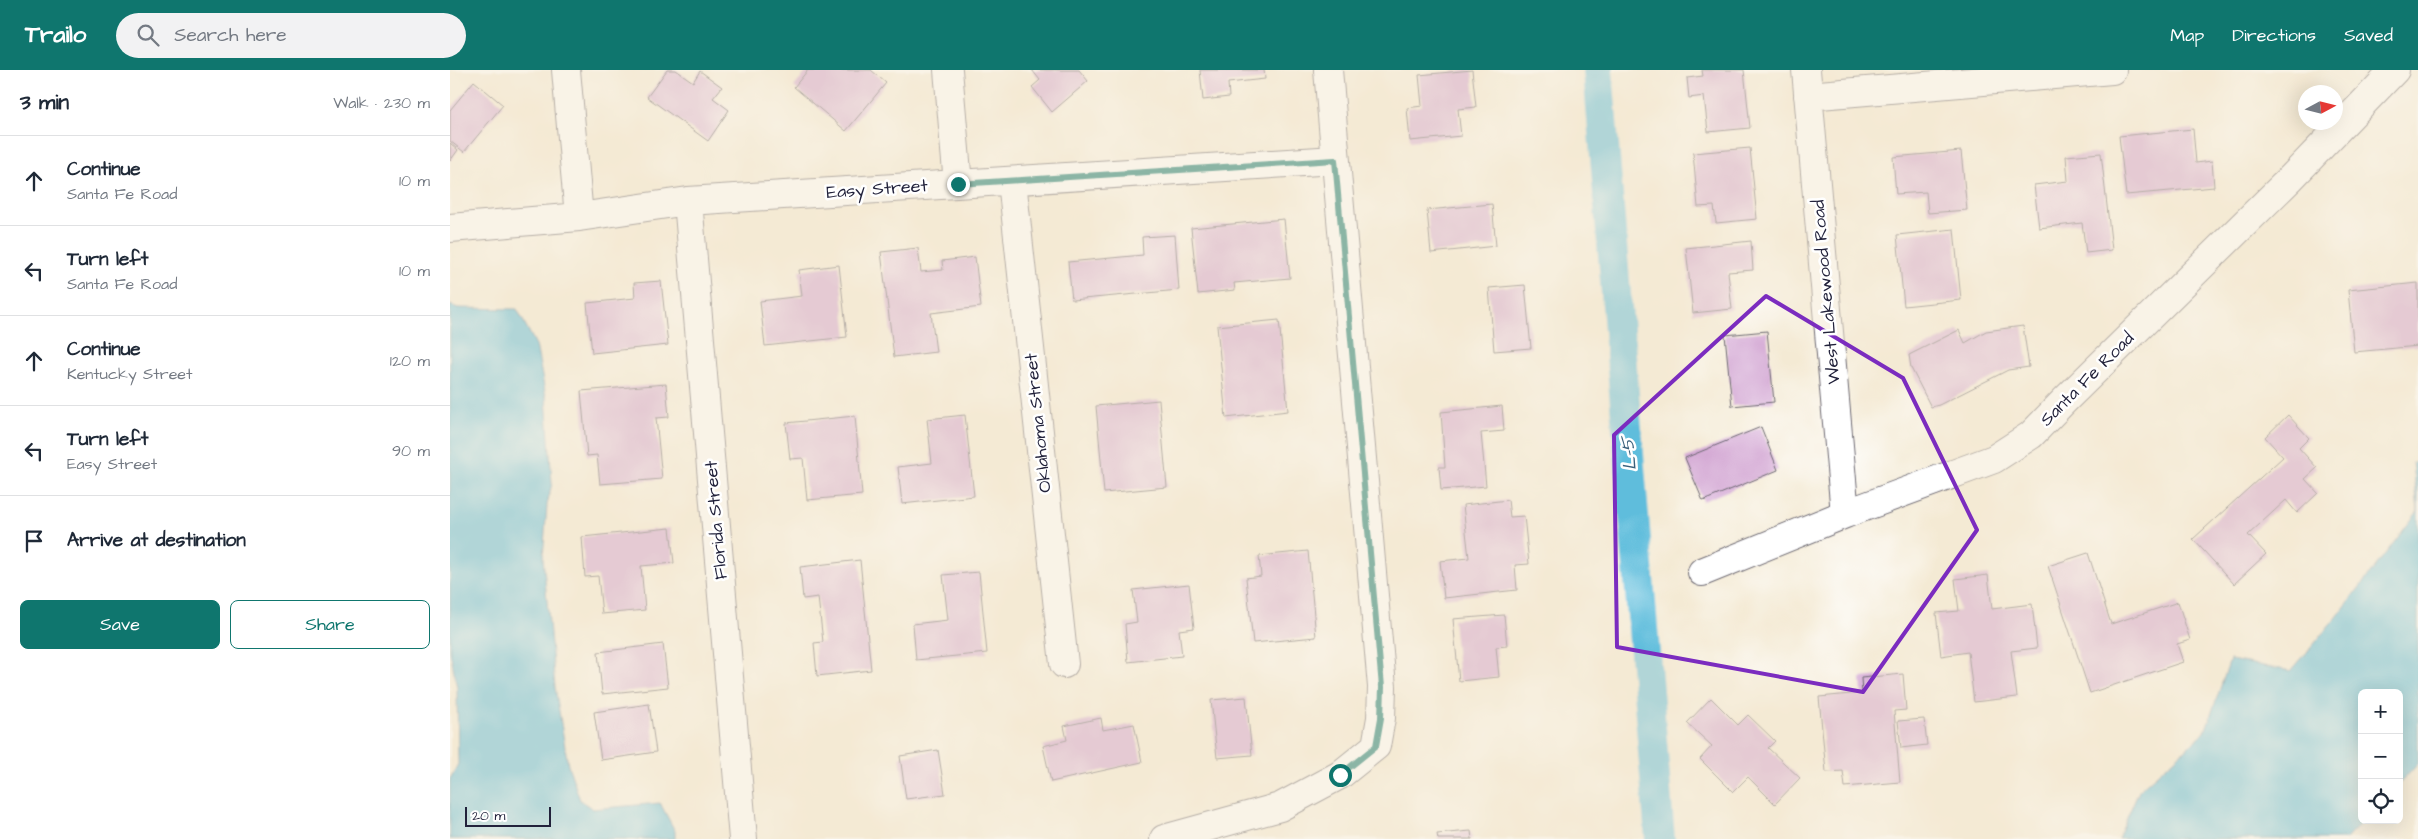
<!DOCTYPE html>
<html lang="en">
<head>
<meta charset="utf-8">
<style>
	:root { --surface:#fff; --page:#f2f2f3; --text:#1f2937; --muted:#747a83; --line:#e0e1e3; --accent:#0f766e }
	body { margin:0; font-family:"Architects Daughter",sans-serif; background:var(--page); color:var(--text) }
	.controls { position:absolute; right:15px; bottom:15px; display:grid; overflow:hidden; border-radius:8px; box-shadow:0 5px 20px #0002 }
	.controls button { width:45px; height:45px; display:grid; place-items:center; padding:0; border:0; border-bottom:1px solid var(--line); background:var(--surface); color:var(--text); font:25px sans-serif }
	.compass { position:absolute; left:1848px; top:15px; width:45px; height:45px; border-radius:50%; background:var(--surface); box-shadow:0 5px 20px #0002; rotate:83deg }
	.scale { position:absolute; left:15px; bottom:12px; width:86px; box-sizing:border-box; padding-left:5px; border:2px solid #22223b; border-top:0; font-size:14px; line-height:18px; white-space:nowrap; color:#22223b; -webkit-text-stroke:4px #fff; paint-order:stroke }
	.stop { position:absolute; width:15px; height:15px; margin:-11px; border:4px solid #0f766e; border-radius:50%; background:#fff }
	.stop.end { background:#0f766e; border-color:#fff; box-shadow:0 1px 5px #0008 }
	.list { margin:0; padding:0; list-style:none }
	h2 { display:flex; justify-content:space-between; align-items:center; height:65px; margin:0; padding:0 20px; font-size:21px }
	h2 small { font-size:16px; font-weight:400; color:var(--muted) }
	.list li { display:grid; grid-template-columns:32px 1fr auto; gap:15px; align-items:center; box-sizing:border-box; height:90px; padding:0 20px; border-top:1px solid var(--line) }
	.list b { display:block; font-size:19px; white-space:nowrap }
	.list p { margin:0; font-size:16px; white-space:nowrap; color:var(--muted) }
	.list em { font-size:16px; font-style:normal; color:var(--muted) }
	.actions { display:flex; gap:10px; padding:15px 20px }
	.actions a { flex:1; padding:11px 0; border:1px solid var(--accent); border-radius:8px; text-align:center; font-size:18px; color:var(--accent) }
	.actions .main { background:var(--accent); color:#fff }
	.icon { flex:none; width:28px; height:28px; fill:none; stroke:currentColor; stroke-width:2; stroke-linecap:round; stroke-linejoin:round }
	.map { position:relative; flex:none; width:1968px; height:769px; overflow:hidden }
	header { display:flex; align-items:center; gap:30px; box-sizing:border-box; height:70px; padding:0 25px; background:var(--accent); color:#fff }
	header strong { font-size:24px }
	nav { display:flex; gap:28px; margin-inline-start:auto; font-size:18px }
	.search { width:350px; height:45px; background:var(--page); display:flex; align-items:center; gap:12px; box-sizing:border-box; padding:0 18px; border-radius:28px; color:var(--muted); font-size:19px }
	main { display:flex }
	aside { flex:1; background:var(--surface) }
	.map>svg:first-child { display:block }
</style>
</head>
<body>
<header>
<strong>Trailo</strong>
<div class="search"><svg class="icon" aria-label="search" viewBox="0 0 24 24"><circle cx="10" cy="10" r="6"/><path d="M15 15l6 6"/></svg>Search here</div>
<nav><a>Map</a><a>Directions</a><a>Saved</a></nav>
</header>
<main>
<aside>
<h2>3 min<small>Walk · 230 m</small></h2>
<ul class="list">
<li><svg class="icon" aria-label="ahead" viewBox="0 0 24 24"><path d="M12 20V5M6 11l6-6 6 6"/></svg><div><b>Continue</b><p>Santa Fe Road</p></div><em>10 m</em></li>
<li><svg class="icon" aria-label="left" viewBox="0 0 24 24"><path d="M17 20v-9H6M10 6l-5 5 5 5"/></svg><div><b>Turn left</b><p>Santa Fe Road</p></div><em>10 m</em></li>
<li><svg class="icon" aria-label="ahead" viewBox="0 0 24 24"><path d="M12 20V5M6 11l6-6 6 6"/></svg><div><b>Continue</b><p>Kentucky Street</p></div><em>120 m</em></li>
<li><svg class="icon" aria-label="left" viewBox="0 0 24 24"><path d="M17 20v-9H6M10 6l-5 5 5 5"/></svg><div><b>Turn left</b><p>Easy Street</p></div><em>90 m</em></li>
<li><svg class="icon" aria-label="arrive" viewBox="0 0 24 24"><path d="M6 21V4h12l-3 4 3 4H6"/></svg><div><b>Arrive at destination</b></div></li>
</ul>
<div class="actions"><a class="main">Save</a><a>Share</a></div>
</aside>
<div class="map">
<svg width="1968" height="769" viewBox="0 0 1968 769">
	<rect width="100%" height="100%" fill="#fff"/>
	<filter id="ink" filterUnits="userSpaceOnUse"><feTurbulence type="fractalNoise" baseFrequency=".02" numOctaves="2"/><feDisplacementMap in="SourceGraphic" scale="10" xChannelSelector="R" yChannelSelector="G"/><feConvolveMatrix kernelMatrix="1 2 1 2 8 2 1 2 1" color-interpolation-filters="sRGB"/></filter>
	<filter id="wash" filterUnits="userSpaceOnUse"><feTurbulence type="fractalNoise" baseFrequency=".0096" numOctaves="4" result="noise"/><feDisplacementMap in="SourceGraphic" scale="20" xChannelSelector="R" yChannelSelector="G"/><feGaussianBlur stdDeviation="1.12" result="paint"/><feColorMatrix in="noise" values="0 0 0 0 0 0 0 0 0 0 0 0 0 0 0 0 0 1.4 0 .05"/><feComposite in="paint" operator="in"/></filter>
	<g filter="url(#wash)">
		<rect width="100%" height="100%" fill="#f4ead4"/>
		<path fill="#5ebddc" stroke="#40708c" d="M 0,235 L 8,238 L 67,239 L 86,275 L 96,327 L 102,413 L 97,435 L 93,488 L 105,617 L 118,695 L 130,730 L 143,739 L 210,733 L 225,761 L 225,769 L 0,769 L 0,709 L 8,694 L 7,618 L 0,581 Z
			M 1968,391 L 1968,694 L 1949,714 L 1949,623 L 1912,623 L 1912,750 L 1914,750 L 1896,769 L 1668,769 L 1689,720 L 1755,662 L 1780,590 L 1841,601 L 1887,547 L 1968,441 L 1963,392 Z"/>
		<g fill="none" stroke-linecap="round" stroke-linejoin="round">
			<path stroke="#5ebddc" stroke-width="30" d="M 1148,0 L 1210,769"/>
		</g>
		<g id="blocks">
			<path fill="#d2a4d2" d="M 217,0 L 226,0 L 243,12 L 250,1 L 272,17 L 263,28 L 279,40 L 258,71 L 197,27 Z
				M 358,0 L 421,0 L 436,13 L 396,61 L 344,17 Z
				M 582,0 L 629,0 L 638,11 L 602,42 L 582,17 L 590,10 Z
				M 750,0 L 814,0 L 815,9 L 778,13 L 779,27 L 753,30 Z
				M 1022,0 L 1026,37 L 1008,39 L 1011,66 L 960,71 L 957,38 L 972,36 L 969,5 Z
				M 1252,0 L 1294,0 L 1300,58 L 1258,62 L 1254,26 L 1239,28 L 1237,8 L 1253,6 Z
				M 24,11 L 53,35 L 14,82 L 0,71 L 0,40 Z
				M 1743,59 L 1746,93 L 1762,91 L 1764,117 L 1676,125 L 1669,66 Z
				M 0,73 L 8,80 L 0,91 Z
				M 1300,78 L 1307,149 L 1266,153 L 1264,136 L 1248,137 L 1243,83 Z
				M 1511,81 L 1517,140 L 1478,143 L 1476,122 L 1446,124 L 1443,87 Z
				M 1651,83 L 1662,180 L 1636,183 L 1632,153 L 1589,158 L 1584,115 L 1618,111 L 1616,86 Z
				M 1042,134 L 1046,176 L 981,183 L 977,140 Z
				M 834,149 L 840,208 L 784,213 L 785,220 L 748,224 L 741,158 Z
				M 1504,159 L 1511,230 L 1454,236 L 1447,165 Z
				M 725,165 L 729,220 L 622,230 L 618,192 L 693,185 L 692,167 Z
				M 1301,171 L 1303,200 L 1278,202 L 1282,239 L 1243,243 L 1236,178 Z
				M 468,178 L 471,202 L 493,200 L 492,191 L 525,187 L 531,237 L 481,243 L 486,282 L 444,287 L 431,182 Z
				M 389,195 L 397,267 L 315,276 L 310,231 L 352,226 L 349,200 Z
				M 211,211 L 218,275 L 142,283 L 137,233 L 185,228 L 184,213 Z
				M 1968,213 L 1968,276 L 1904,282 L 1898,220 Z
				M 1075,215 L 1081,278 L 1044,281 L 1039,218 Z
				M 829,250 L 838,341 L 776,348 L 767,256 Z
				M 1573,256 L 1579,297 L 1558,300 L 1489,335 L 1481,337 L 1461,298 L 1459,285 L 1509,260 L 1515,273 L 1536,261 Z
				M 1317,261 L 1324,332 L 1282,336 L 1275,265 Z
				M 216,314 L 219,347 L 206,348 L 212,409 L 150,414 L 147,385 L 137,386 L 131,321 Z
				M 709,330 L 717,417 L 654,423 L 646,336 Z
				M 1052,336 L 1054,361 L 1031,363 L 1036,416 L 991,420 L 989,397 L 995,397 L 991,342 Z
				M 515,345 L 524,426 L 452,434 L 448,397 L 482,393 L 477,349 Z
				M 1838,345 L 1859,368 L 1849,378 L 1867,398 L 1855,409 L 1868,423 L 1847,443 L 1836,430 L 1798,465 L 1816,484 L 1784,514 L 1743,469 L 1833,387 L 1815,367 Z
				M 405,346 L 412,425 L 357,430 L 353,388 L 340,389 L 336,353 Z
				M 1311,357 L 1328,400 L 1253,431 L 1235,388 Z
				M 1058,430 L 1060,447 L 1074,446 L 1079,494 L 1065,495 L 1067,520 L 994,528 L 990,491 L 1019,488 L 1013,435 Z
				M 220,458 L 224,493 L 191,496 L 195,540 L 152,544 L 148,506 L 135,507 L 132,467 Z
				M 858,481 L 866,567 L 803,573 L 796,508 L 811,506 L 809,486 Z
				M 1638,483 L 1661,554 L 1728,532 L 1740,570 L 1727,574 L 1733,592 L 1640,623 L 1598,496 Z
				M 410,490 L 421,600 L 367,606 L 364,573 L 373,572 L 368,527 L 353,529 L 350,497 Z
				M 529,502 L 537,583 L 466,590 L 463,554 L 498,550 L 493,505 Z
				M 1538,505 L 1542,539 L 1582,534 L 1587,578 L 1561,581 L 1567,627 L 1524,632 L 1518,582 L 1491,586 L 1486,543 L 1509,541 L 1505,509 Z
				M 739,514 L 744,558 L 729,560 L 732,586 L 678,592 L 675,554 L 687,552 L 683,520 Z
				M 1054,545 L 1057,576 L 1046,577 L 1049,607 L 1009,611 L 1003,549 Z
				M 213,574 L 218,617 L 152,624 L 148,582 Z
				M 1453,604 L 1456,640 L 1444,641 L 1450,712 L 1395,717 L 1393,701 L 1376,702 L 1369,627 L 1412,623 L 1411,608 Z
				M 796,627 L 802,685 L 767,688 L 761,630 Z
				M 1261,628 L 1288,655 L 1298,645 L 1325,671 L 1318,678 L 1350,708 L 1325,734 L 1298,707 L 1283,722 L 1250,689 L 1262,676 L 1237,653 Z
				M 199,634 L 206,682 L 151,690 L 144,642 Z
				M 651,648 L 653,660 L 684,654 L 692,692 L 601,712 L 593,676 L 617,670 L 614,656 Z
				M 1474,649 L 1477,675 L 1451,678 L 1448,651 Z
				M 488,680 L 495,724 L 456,729 L 450,686 Z
				M 1021,761 L 1022,769 L 988,769 L 987,764 Z"/>
		</g>
	</g>
	<g filter="url(#ink)">
		<use href="#blocks" fill-opacity="0" stroke="#6c6871" stroke-width="1"/>
		<g fill="none" stroke-linecap="round" stroke-linejoin="round">
			<g stroke="#6c6871" stroke-width="30">
				<path id="minor" d="M 116,0 L 129,147
					M 498,0 L 508,114
					M 1356,0 L 1395,444
					M 1358,26 L 1662,0
					M 562,111 L 614,594
					M 238,131 L 293,769
					M 0,158 L 129,147 L 238,131 L 885,90
					M 1252,502 L 1395,444 L 1544,389 L 1581,365 L 1615,330 L 1840,109 L 1945,0
					M 714,769 L 830,737 L 890,705 L 926,676 L 931,648 L 932,617 L 878,0"/>
			</g>
			<use href="#minor" stroke="#fff" stroke-width="28"/>
		</g>
	</g>
	<g fill="none" stroke-linecap="round" stroke-linejoin="round" filter="url(#ink)">
		<path stroke="#0f766e" stroke-width="6" d="M 508,114 L 885,90 L 932,617 L 931,648 L 926,676 L 890,705"/>
	</g>
	<path d="M0 0H1968V769H0ZM 1316,226 L 1453,308 L 1527,460 L 1413,622 L 1167,577 L 1164,365 Z" fill="#f4ead4" fill-opacity=".55" fill-rule="evenodd"/>
	<path fill="none" stroke="#7b2cbf" stroke-width="4" stroke-linejoin="round" d="M 1316,226 L 1453,308 L 1527,460 L 1413,622 L 1167,577 L 1164,365 Z"/>
	<g text-anchor="middle" dominant-baseline="central" stroke-width="5" stroke-linejoin="round" paint-order="stroke">
		<g font-size="18" fill="#22223b" stroke="#fff">
			<text transform="translate(427 119) rotate(-4)">Easy Street</text>
			<text transform="translate(1376 222) rotate(-95)">West Lakewood Road</text>
			<text transform="translate(1637 309) rotate(-45)">Santa Fe Road</text>
			<text transform="translate(588 353) rotate(-96)">Oklahoma Street</text>
			<text transform="translate(266 450) rotate(-95)">Florida Street</text>
		</g>
		<g font-size="19" font-style="italic" fill="#3a607b" stroke="#fff">
			<text transform="translate(1179 384) rotate(-95)">L-5</text>
		</g>
	</g>
</svg>
<div class="controls">
<button>+</button>
<button>−</button>
<button><svg class="icon" aria-label="locate" viewBox="0 0 24 24"><circle cx="12" cy="12" r="6"/><path d="M12 2v4M12 18v4M2 12h4M18 12h4"/></svg></button>
</div>
<svg class="compass" viewBox="-18 -18 36 36"><path d="M0-13l5 13h-10z" fill="#e53935"/><path d="M0 13l5-13h-10z" fill="#747a83"/></svg>
<div class="scale">20 m</div>
<div class="stop" style="left:890px;top:705px"></div>
<div class="stop end" style="left:508px;top:114px"></div>
</div>
</main>
</body>
</html>
